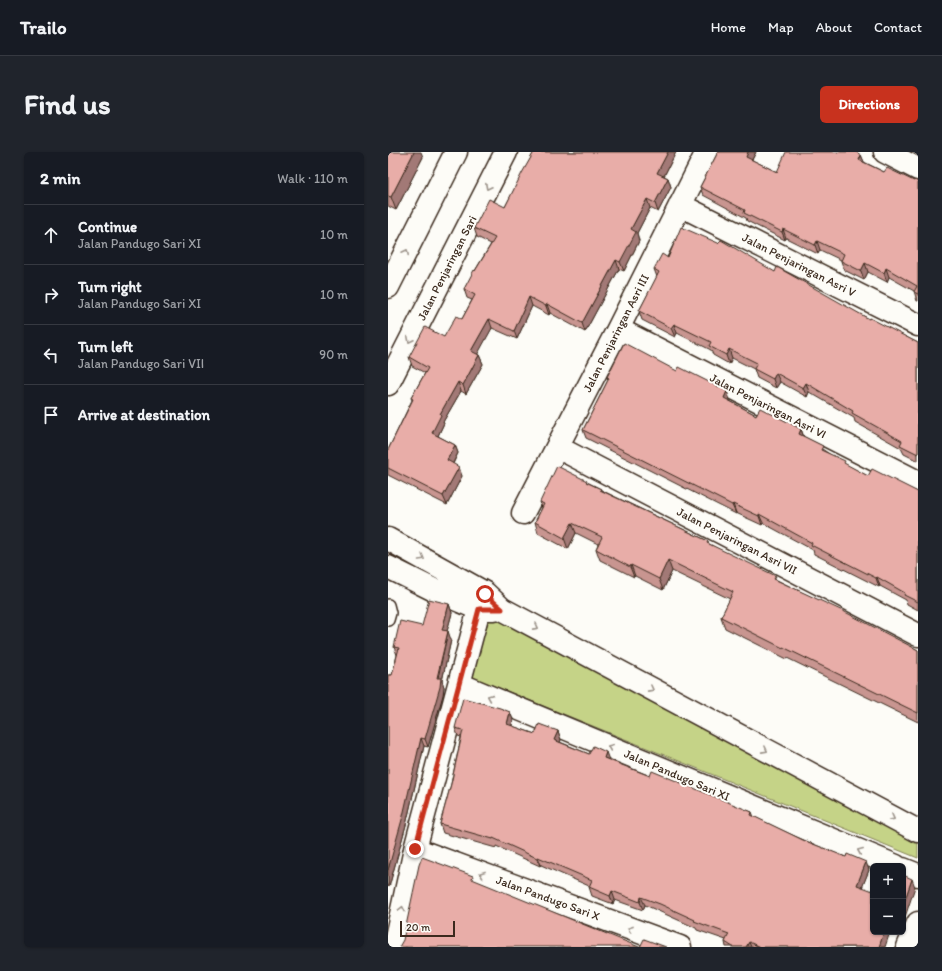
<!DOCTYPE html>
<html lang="en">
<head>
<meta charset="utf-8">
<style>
	:root { --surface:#171b24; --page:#20242c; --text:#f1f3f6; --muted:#9ea1a6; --line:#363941; --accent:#c8321e }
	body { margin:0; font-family:Itim,sans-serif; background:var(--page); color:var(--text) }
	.controls { position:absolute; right:12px; bottom:12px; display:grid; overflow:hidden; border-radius:6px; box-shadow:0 1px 3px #0004 }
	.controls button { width:36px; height:36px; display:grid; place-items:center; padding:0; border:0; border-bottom:1px solid var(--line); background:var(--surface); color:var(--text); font:20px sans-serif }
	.scale { position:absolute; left:12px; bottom:10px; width:55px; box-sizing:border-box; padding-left:4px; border:2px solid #3b2a1e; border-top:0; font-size:11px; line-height:14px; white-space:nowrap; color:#3b2a1e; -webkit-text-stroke:3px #fdfcf7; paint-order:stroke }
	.stop { position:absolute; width:12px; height:12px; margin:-9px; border:3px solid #c8321e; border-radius:50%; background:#fff }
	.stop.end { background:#c8321e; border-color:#fff; box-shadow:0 1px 4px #0008 }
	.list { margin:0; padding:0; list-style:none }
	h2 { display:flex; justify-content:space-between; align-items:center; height:52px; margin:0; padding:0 16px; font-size:17px }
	h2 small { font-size:13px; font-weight:400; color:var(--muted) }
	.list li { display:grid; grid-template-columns:26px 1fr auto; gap:12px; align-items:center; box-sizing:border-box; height:60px; padding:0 16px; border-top:1px solid var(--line) }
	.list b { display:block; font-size:15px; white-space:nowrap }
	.list p { margin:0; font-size:13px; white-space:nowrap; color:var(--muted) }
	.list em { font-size:13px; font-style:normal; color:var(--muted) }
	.icon { flex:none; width:22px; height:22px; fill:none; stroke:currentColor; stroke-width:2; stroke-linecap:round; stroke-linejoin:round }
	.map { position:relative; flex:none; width:530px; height:795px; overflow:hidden; border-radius:6px }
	header { display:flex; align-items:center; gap:24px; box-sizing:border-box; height:56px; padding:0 20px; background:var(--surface); border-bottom:1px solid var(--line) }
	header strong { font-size:19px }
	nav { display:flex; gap:22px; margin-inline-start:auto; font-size:14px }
	.intro { display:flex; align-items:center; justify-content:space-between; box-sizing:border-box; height:96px; padding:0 24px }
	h1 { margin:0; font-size:28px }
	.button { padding:10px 18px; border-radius:6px; background:var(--accent); color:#fff; font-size:14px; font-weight:700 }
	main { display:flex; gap:24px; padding:0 24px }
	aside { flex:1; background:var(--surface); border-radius:6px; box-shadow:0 1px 3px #0004 }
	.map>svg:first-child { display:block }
</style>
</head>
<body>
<header>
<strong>Trailo</strong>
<nav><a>Home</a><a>Map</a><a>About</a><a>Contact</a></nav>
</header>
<div class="intro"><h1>Find us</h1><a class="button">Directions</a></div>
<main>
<aside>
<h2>2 min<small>Walk · 110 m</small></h2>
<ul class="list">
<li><svg class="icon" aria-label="ahead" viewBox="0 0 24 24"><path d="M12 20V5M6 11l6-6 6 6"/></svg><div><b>Continue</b><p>Jalan Pandugo Sari XI</p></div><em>10 m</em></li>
<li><svg class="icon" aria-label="right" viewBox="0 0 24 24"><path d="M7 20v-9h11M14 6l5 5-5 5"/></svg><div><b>Turn right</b><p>Jalan Pandugo Sari XI</p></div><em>10 m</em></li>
<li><svg class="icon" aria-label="left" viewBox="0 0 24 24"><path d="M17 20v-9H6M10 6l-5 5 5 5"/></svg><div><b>Turn left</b><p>Jalan Pandugo Sari VII</p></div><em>90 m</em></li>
<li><svg class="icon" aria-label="arrive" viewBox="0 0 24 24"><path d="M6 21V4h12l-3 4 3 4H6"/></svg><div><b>Arrive at destination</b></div></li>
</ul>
</aside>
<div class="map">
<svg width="530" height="795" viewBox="0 0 530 795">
	<rect width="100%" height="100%" fill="#fdfcf7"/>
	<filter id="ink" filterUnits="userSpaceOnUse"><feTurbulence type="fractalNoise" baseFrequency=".025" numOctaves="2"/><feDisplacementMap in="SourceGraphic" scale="8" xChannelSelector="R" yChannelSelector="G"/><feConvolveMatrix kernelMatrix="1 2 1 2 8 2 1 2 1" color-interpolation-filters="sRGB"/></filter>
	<g filter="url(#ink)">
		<path fill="#c5d387" stroke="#807e52" d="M 104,461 L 530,682 L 530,706 L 79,523 Z"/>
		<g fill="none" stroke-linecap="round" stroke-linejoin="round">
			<g stroke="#3b2a1e" stroke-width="14">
				<path id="lane" d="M 0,453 L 2,461 L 0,468"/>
			</g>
			<g stroke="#3b2a1e" stroke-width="25">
				<path id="street" d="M 497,0 L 530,17
					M 292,53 L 530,173
					M 230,177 L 530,330
					M 169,295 L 530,483
					M 135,361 L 230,177 L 319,0
					M 0,387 L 97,441 L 114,457 L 530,679
					M 0,415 L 46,438 L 91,457 L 106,457
					M 71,532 L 508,714
					M 27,697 L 292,795
					M 515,717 L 530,723
					M 6,795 L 27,697 L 91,457
					M 520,795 L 530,771"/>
			</g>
			<g stroke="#3b2a1e" stroke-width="25">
				<path id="secondary" d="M 0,135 L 68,0
					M 0,232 L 118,0"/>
			</g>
			<use href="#lane" stroke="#fdfcf7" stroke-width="11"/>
			<use href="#street" stroke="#fdfcf7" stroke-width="22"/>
			<use href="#secondary" stroke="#fdfcf7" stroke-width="22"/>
		</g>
		<path fill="#c89590" stroke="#3b2a1e" d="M 0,0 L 35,5 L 8,58 L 0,54 Z
			M 146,0 L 288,0 L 276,24 L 280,26 L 283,35 L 270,60 L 262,56 L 249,81 L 251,89 L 236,119 L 231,117 L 197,180 L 162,161 L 161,163 L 144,154 L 129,187 L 104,176 L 89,202 L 91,203 L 95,212 L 78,242 L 73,239 L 55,270 L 56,271 L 50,284 L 67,293 L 70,301 L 65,312 L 74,324 L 59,353 L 0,323 L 0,298 L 24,248 L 23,246 L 37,221 L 24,214 L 21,205 L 56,185 L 74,167 L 84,148 L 79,146 L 76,137 L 103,92 L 89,85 L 86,76 L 117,55 Z
			M 330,0 L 368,0 L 364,8 L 389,20 L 473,3 L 476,10 L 496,20 L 526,29 L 530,30 L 530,149 L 529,149 L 526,139 L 501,125 L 499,130 L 480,120 L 476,128 L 456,118 L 453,109 L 453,108 L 432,98 L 430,102 L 398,86 L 397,88 L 359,69 L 358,66 L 315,43 L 312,35 Z
			M 280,106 L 387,120 L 530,191 L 530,309 L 516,302 L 513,296 L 467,270 L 466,266 L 421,240 L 419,245 L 392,230 L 388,236 L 369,226 L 366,217 L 344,206 L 341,212 L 325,203 L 323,198 L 289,181 L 287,185 L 254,168 L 251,159 L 269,125 L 266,117 Z
			M 219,225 L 342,248 L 342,249 L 368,263 L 413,277 L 416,285 L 458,313 L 480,324 L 530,340 L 530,458 L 519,452 L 518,448 L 492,434 L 491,435 L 426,402 L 425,398 L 375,371 L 374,373 L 348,361 L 348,362 L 198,286 L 195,278 L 220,228 Z
			M 199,330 L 213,337 L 213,338 L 320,389 L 321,392 L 389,428 L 530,498 L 530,570 L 399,506 L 399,507 L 337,476 L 333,465 L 342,447 L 284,419 L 275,438 L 247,424 L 246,425 L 212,408 L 208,397 L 210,392 L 188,381 L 180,397 L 150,381 L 147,370 L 154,356 L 152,350 Z
			M 61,452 L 64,461 L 59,479 L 63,488 L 54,529 L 56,535 L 55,543 L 40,595 L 36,594 L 18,673 L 1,735 L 0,734 L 0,735 L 0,523 L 4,523 L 9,503 L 6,495 L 34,474 Z
			M 122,560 L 125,568 L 124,574 L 147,582 L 170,579 L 173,588 L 172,590 L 201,602 L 221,608 L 262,624 L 364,660 L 366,665 L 415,688 L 481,718 L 474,735 L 497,795 L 338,795 L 337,790 L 338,788 L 309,778 L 308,776 L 257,753 L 255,758 L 227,748 L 225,752 L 204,744 L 201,735 L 201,734 L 153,713 L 152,714 L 108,694 L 108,696 L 55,681 L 52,672 L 63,632 L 73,585 L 70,584 L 67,576 Z"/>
		<path fill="#a27976" stroke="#3b2a1e" d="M 26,0 L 33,0 L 35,5 L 8,58 L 3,45 Z
			M 280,0 L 288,0 L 273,30 L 269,21 Z
			M 360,0 L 368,0 L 361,13 L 358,5 Z
			M 473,3 L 477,12 L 471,8 Z
			M 280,26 L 283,35 L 270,60 L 267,51 Z
			M 259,47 L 262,56 L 249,81 L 251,89 L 236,119 L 232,110 L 243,77 Z
			M 395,77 L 398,86 L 397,88 L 394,80 Z
			M 429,89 L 432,98 L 430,102 L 427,93 Z
			M 228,108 L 231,117 L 197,180 L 194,171 Z
			M 477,111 L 480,120 L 476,128 L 473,119 Z
			M 498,116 L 501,125 L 499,130 L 496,121 Z
			M 141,145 L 144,154 L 129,187 L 126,179 Z
			M 159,152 L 162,161 L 161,163 L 158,154 Z
			M 101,167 L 104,176 L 87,207 L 83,199 Z
			M 286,172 L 289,181 L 287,185 L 283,176 Z
			M 341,197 L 344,206 L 341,212 L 338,203 Z
			M 91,203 L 95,212 L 78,242 L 75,233 Z
			M 388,221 L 392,230 L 388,236 L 385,227 Z
			M 70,230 L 73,239 L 55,270 L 56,271 L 47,290 L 44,281 L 52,262 Z
			M 418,231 L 421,240 L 419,245 L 415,236 Z
			M 339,239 L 342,248 L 339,255 L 336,246 Z
			M 413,277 L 416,286 L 411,282 Z
			M 67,293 L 70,301 L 62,317 L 59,308 Z
			M 71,315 L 74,324 L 59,353 L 55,344 Z
			M 345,352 L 348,361 L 348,362 L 344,353 Z
			M 371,362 L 375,371 L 374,373 L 371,364 Z
			M 184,371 L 188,381 L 180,397 L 176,386 Z
			M 280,408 L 284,419 L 275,438 L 271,427 Z
			M 243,413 L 247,424 L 246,425 L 242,415 Z
			M 489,425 L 492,434 L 491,435 L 488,426 Z
			M 61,452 L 64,461 L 57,487 L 54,478 Z
			M 60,479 L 63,488 L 54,529 L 56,535 L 55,543 L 40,595 L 37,587 Z
			M 122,560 L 125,568 L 122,580 L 119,572 Z
			M 170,579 L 173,588 L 169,596 L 166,588 Z
			M 33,586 L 36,594 L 18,673 L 1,735 L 0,734 L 0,735 L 0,718 Z
			M 218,600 L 221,608 L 216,606 Z
			M 150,705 L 153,713 L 152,714 L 149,706 Z
			M 478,710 L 481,718 L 472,741 L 469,733 Z
			M 524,727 L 527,735 L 516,768 L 515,766 L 515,753 Z
			M 224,739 L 227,748 L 225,752 L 222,744 Z
			M 253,745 L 257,753 L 255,758 L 252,750 Z
			M 496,780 L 502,780 L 497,795 L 491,795 Z
			M 361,790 L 363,795 L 358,795 Z"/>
		<path fill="#e8ada8" stroke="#3b2a1e" d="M 0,0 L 26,0 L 3,45 L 0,44 Z
			M 146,0 L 280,0 L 269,21 L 280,26 L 267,51 L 259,47 L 243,77 L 248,80 L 232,110 L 228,108 L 194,171 L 159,152 L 158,154 L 141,145 L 126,179 L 101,167 L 83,199 L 91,203 L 75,233 L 70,230 L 52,262 L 53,263 L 44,281 L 67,293 L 59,308 L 71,315 L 55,344 L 0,316 L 0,298 L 25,247 L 23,246 L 40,216 L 21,205 L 37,175 L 56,185 L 68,164 L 74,167 L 87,143 L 76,137 L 86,118 L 87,119 L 107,86 L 86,76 L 101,47 L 117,55 L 134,21 Z
			M 330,0 L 360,0 L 358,5 L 389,20 L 398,0 L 468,0 L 473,3 L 471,8 L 496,20 L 499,16 L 526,29 L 527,28 L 530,30 L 530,142 L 526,140 L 529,134 L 498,116 L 496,121 L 477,111 L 473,119 L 453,109 L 456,102 L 429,89 L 427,93 L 395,77 L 394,80 L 356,61 L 357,58 L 312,35 Z
			M 293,75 L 330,91 L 333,88 L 387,120 L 389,115 L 481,167 L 482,166 L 530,191 L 530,302 L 512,293 L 514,289 L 464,261 L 465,259 L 418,231 L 415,236 L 388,221 L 385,227 L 366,217 L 369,211 L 341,197 L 338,203 L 321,194 L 323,190 L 286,172 L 283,176 L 251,159 L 271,120 L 266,117 L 274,102 L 280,106 Z
			M 236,191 L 289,219 L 291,215 L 339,239 L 336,246 L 368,263 L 372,256 L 413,277 L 411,282 L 435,294 L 433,298 L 457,309 L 456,311 L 480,324 L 484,317 L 530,340 L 530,450 L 516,443 L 517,441 L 489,425 L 488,426 L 423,393 L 424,391 L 371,362 L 371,364 L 345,352 L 344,353 L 195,278 L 221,226 L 219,225 Z
			M 169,314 L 199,329 L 198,330 L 213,337 L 212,338 L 320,389 L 319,391 L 388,424 L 386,427 L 457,460 L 530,498 L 530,561 L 395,495 L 395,496 L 333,465 L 345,440 L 280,408 L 271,427 L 243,413 L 242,415 L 208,397 L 214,385 L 184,371 L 176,386 L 147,370 L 156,352 L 152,350 Z
			M 41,447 L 61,452 L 54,478 L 60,479 L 49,526 L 53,526 L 52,535 L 37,587 L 33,586 L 15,664 L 0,718 L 0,523 L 4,523 L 11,496 L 6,495 L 12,469 L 34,474 Z
			M 75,546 L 112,556 L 122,560 L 119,572 L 147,582 L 151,572 L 170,579 L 166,588 L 201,602 L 205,594 L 218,600 L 216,606 L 262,624 L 264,619 L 364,660 L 363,663 L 415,688 L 458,705 L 459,702 L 478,710 L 469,733 L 485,739 L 485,780 L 496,780 L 491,795 L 372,795 L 361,790 L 358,795 L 345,795 L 337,790 L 341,782 L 306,769 L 307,768 L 272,752 L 253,745 L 252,750 L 224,739 L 222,744 L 201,735 L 204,728 L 150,705 L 149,706 L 105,686 L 105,687 L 52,672 L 63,632 L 75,578 L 67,576 Z
			M 34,705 L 85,724 L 84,727 L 251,795 L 11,795 L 15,788 L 31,713 Z
			M 515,723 L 524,727 L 515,753 Z
			M 256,787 L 278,795 L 252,795 Z"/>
		<defs><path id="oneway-chevron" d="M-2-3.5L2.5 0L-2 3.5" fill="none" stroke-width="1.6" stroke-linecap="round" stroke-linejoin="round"/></defs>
		<g stroke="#9c938a">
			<use href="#oneway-chevron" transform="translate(100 35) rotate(117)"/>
			<use href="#oneway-chevron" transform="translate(18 100) rotate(-63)"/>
			<use href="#oneway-chevron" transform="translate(22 188) rotate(117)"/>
			<use href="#oneway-chevron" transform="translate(34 406) rotate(30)"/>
			<use href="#oneway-chevron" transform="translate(148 475) rotate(28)"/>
			<use href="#oneway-chevron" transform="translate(263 537) rotate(28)"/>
			<use href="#oneway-chevron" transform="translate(102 545) rotate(-157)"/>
			<use href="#oneway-chevron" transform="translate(222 595) rotate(-157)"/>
			<use href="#oneway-chevron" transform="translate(377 598) rotate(28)"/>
			<use href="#oneway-chevron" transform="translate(504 666) rotate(28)"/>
			<use href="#oneway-chevron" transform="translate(472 699) rotate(-157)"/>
			<use href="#oneway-chevron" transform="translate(94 722) rotate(-160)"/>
			<use href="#oneway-chevron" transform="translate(14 757) rotate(-78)"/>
			<use href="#oneway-chevron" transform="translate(242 777) rotate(-160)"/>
		</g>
	</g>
	<g fill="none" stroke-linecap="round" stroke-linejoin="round" filter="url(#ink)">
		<path stroke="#c8321e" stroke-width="5" d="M 27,697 L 91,457 L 114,457 L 97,442"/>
	</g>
	<g text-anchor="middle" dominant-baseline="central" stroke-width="4" stroke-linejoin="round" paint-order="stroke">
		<g font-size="12" fill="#3b2a1e" stroke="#fdfcf7">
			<text transform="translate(411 113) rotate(27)">Jalan Penjaringan Asri V</text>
			<text transform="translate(59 116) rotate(-63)">Jalan Penjaringan Sari</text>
			<text transform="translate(228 181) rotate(-63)">Jalan Penjaringan Asri III</text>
			<text transform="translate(380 254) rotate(27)">Jalan Penjaringan Asri VI</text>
			<text transform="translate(349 389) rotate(27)">Jalan Penjaringan Asri VII</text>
			<text transform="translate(289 623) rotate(23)">Jalan Pandugo Sari XI</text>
			<text transform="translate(160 746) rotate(20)">Jalan Pandugo Sari X</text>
		</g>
	</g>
</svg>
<div class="controls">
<button>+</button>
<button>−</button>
</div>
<div class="scale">20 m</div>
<div class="stop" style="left:97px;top:442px"></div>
<div class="stop end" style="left:27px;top:697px"></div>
</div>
</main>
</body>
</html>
